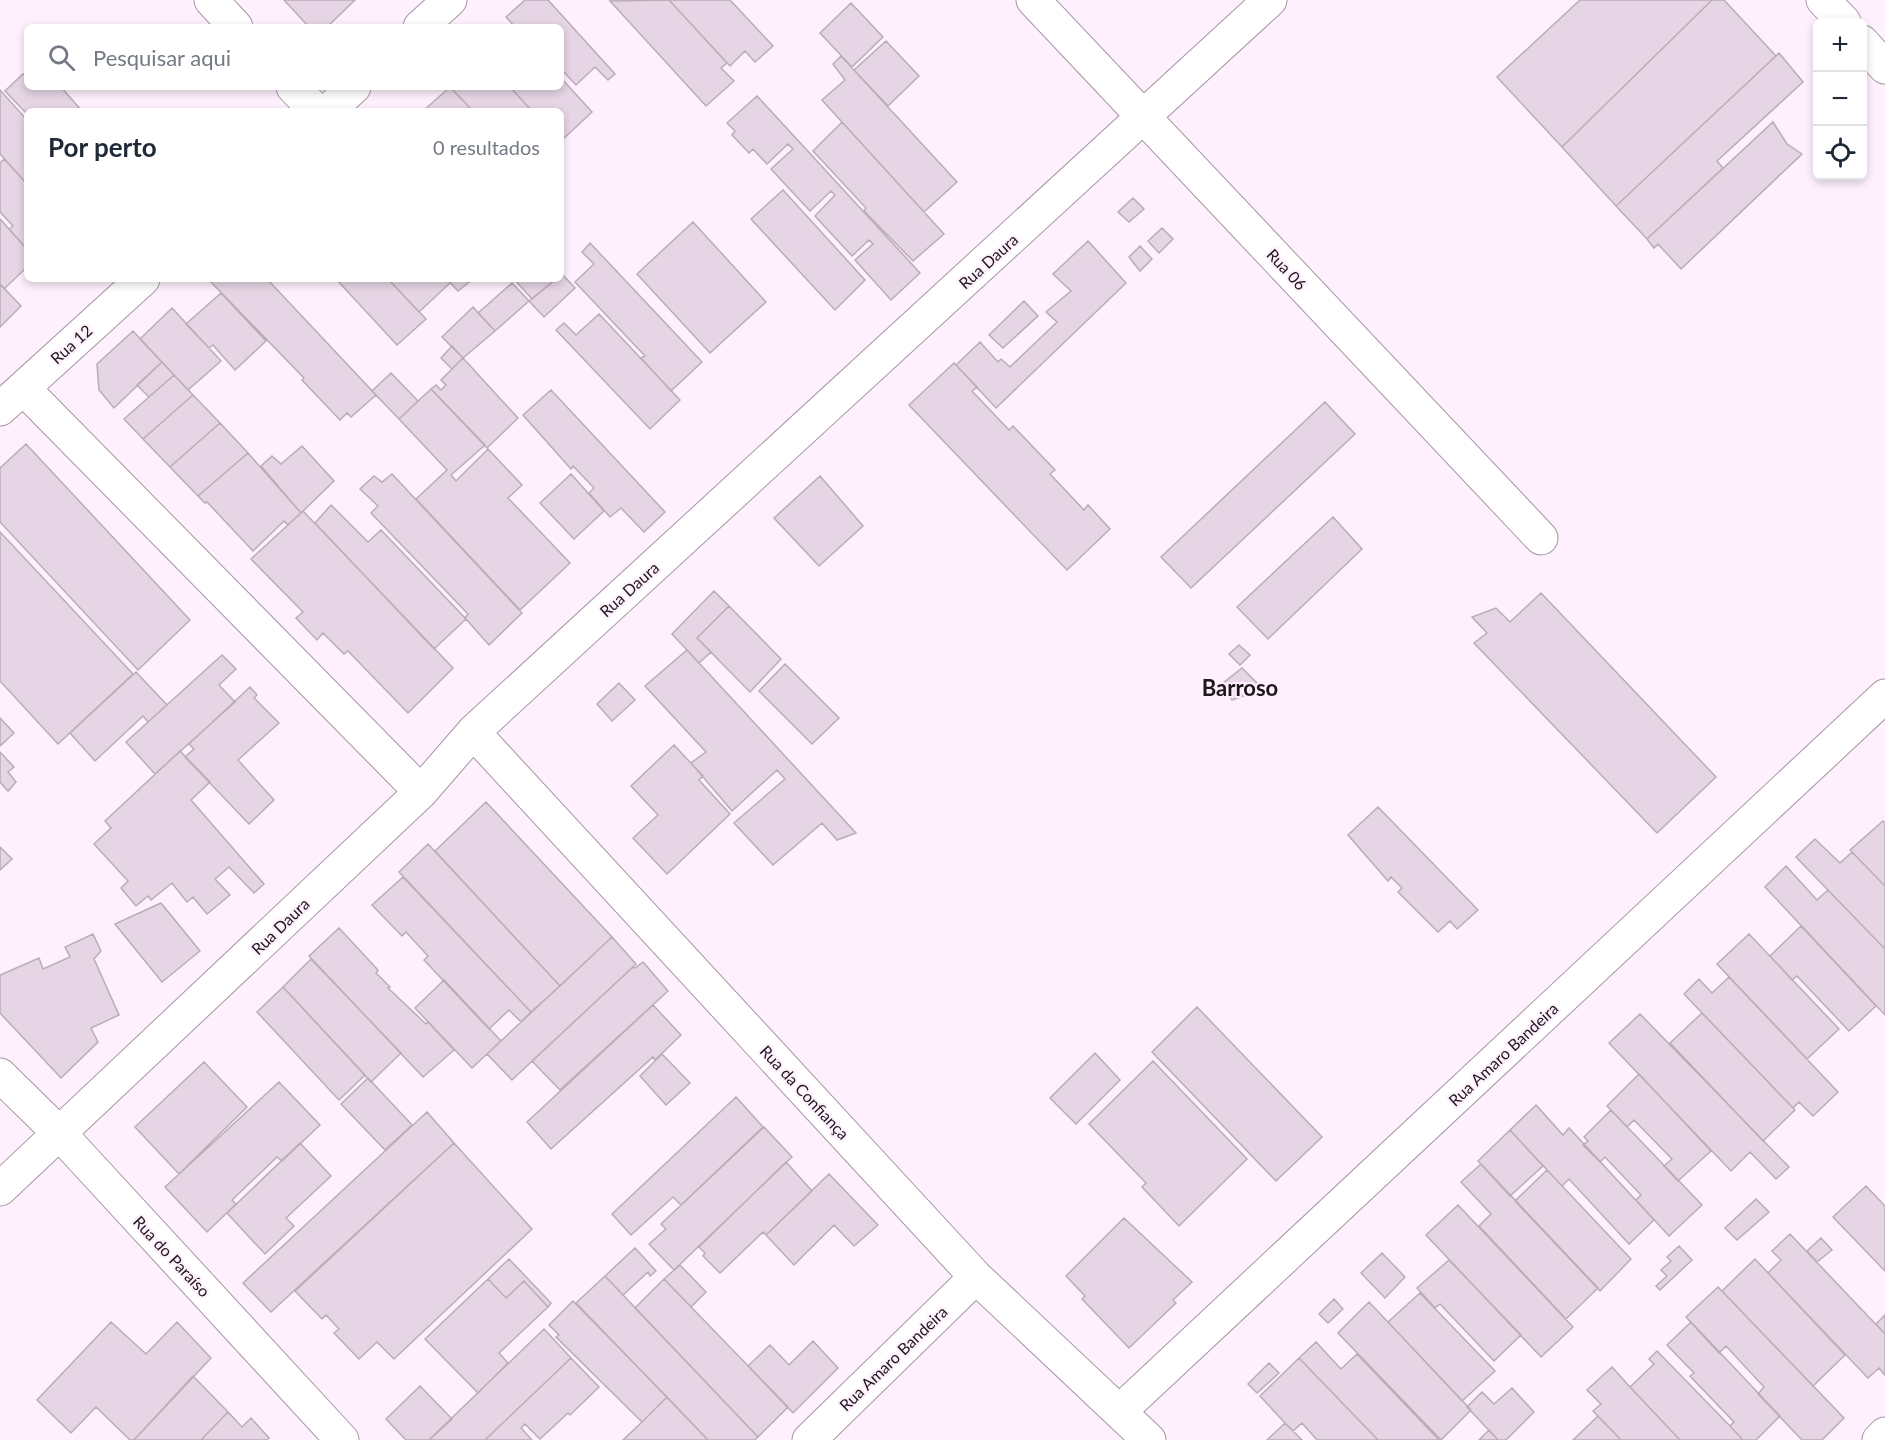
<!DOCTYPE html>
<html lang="pt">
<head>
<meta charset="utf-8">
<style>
	:root { --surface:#fff; --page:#f6f6f7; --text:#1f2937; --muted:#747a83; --line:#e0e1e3 }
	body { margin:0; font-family:Lato,sans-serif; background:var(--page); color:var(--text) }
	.controls { position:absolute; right:18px; top:18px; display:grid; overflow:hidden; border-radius:9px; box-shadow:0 3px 9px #0003 }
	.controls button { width:54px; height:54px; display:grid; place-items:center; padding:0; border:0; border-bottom:2px solid var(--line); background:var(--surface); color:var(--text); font:30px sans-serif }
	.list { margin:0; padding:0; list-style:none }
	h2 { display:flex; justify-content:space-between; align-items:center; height:78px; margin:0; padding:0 24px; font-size:26px }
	h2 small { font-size:20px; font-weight:400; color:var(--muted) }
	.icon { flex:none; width:33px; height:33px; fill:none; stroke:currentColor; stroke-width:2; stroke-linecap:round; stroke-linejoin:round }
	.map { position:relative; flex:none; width:1885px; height:1440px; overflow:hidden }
	.search { position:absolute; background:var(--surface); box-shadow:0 3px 9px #0003; left:24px; top:24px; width:540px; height:66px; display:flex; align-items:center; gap:15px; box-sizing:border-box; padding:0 21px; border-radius:9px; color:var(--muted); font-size:22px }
	.panel { position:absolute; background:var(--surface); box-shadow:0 3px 9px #0003; left:24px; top:108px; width:540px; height:174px; border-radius:9px }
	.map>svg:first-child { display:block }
</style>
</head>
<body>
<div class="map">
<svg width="1885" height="1440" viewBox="0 0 1885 1440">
	<rect width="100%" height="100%" fill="#fef0fd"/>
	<path fill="#e6d5e4" stroke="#bcabb9" stroke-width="1.5" d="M 284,0 L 355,0 L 327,27 L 309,27 Z
		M 525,0 L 548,0 L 615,74 L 608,80 L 595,67 L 576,85 L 561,69 L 561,27 L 515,27 L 506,17 Z
		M 669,0 L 730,0 L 773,46 L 755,62 L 745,51 L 730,66 Z
		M 669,0 L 727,63 L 721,68 L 734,81 L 706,106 L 610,1 Z
		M 1580,0 L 1712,0 L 1562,147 L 1497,77 Z
		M 1712,0 L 1724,0 L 1776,56 L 1616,206 L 1562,147 Z
		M 851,3 L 883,37 L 852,67 L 820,33 Z
		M 886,41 L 919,76 L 888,106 L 854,70 Z
		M 1779,53 L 1803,82 L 1717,161 L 1723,168 L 1647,239 L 1616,206 Z
		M 841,56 L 957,182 L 924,212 L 822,100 L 845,80 L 833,64 Z
		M 23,74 L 27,76 L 27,87 L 61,87 L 82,111 L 27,111 L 27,114 L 5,91 Z
		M 561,78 L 592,112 L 561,141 L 561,111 L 532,111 L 510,87 L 561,87 Z
		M 450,87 L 473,111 L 423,111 Z
		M 510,87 L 532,111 L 473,111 L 451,88 Z
		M 0,90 L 27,120 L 27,184 L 0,154 Z
		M 757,96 L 920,273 L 891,300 L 855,260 L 873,244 L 869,240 L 852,256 L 815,216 L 835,195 L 831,191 L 810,211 L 771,169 L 793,149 L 788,144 L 767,164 L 753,149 L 749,153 L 732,135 L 735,131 L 727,123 Z
		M 842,122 L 944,234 L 913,261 L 864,211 L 866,208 L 813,151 Z
		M 1773,122 L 1787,144 L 1802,154 L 1681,269 L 1658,244 L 1654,248 L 1647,239 Z
		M 4,159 L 27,184 L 27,249 L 9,229 L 13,226 L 0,212 L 0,163 Z
		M 783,190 L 865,280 L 835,310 L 751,219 Z
		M 1133,198 L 1144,209 L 1129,222 L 1118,212 Z
		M 0,219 L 27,249 L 27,267 L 4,289 L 0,284 Z
		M 693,222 L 766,302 L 710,353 L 637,274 Z
		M 1162,228 L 1173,239 L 1159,253 L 1148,241 Z
		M 1088,241 L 1126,283 L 996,408 L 956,365 L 980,342 L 998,362 L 1001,359 L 1010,367 L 1057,322 L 1046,312 L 1071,291 L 1053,274 Z
		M 590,243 L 702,362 L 671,391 L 641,358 L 645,356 L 575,282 L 594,264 L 582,252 Z
		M 1140,246 L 1152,259 L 1140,271 L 1129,257 Z
		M 562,274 L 575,288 L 544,317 L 529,301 L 556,279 L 561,279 Z
		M 208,279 L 267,279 L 376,395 L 351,417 L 347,413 L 340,420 L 302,380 L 304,378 Z
		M 336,279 L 388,279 L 426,319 L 397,345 Z
		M 388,279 L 447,279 L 450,283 L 419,312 Z
		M 447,279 L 473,279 L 458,291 Z
		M 514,279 L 556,279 L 532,299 Z
		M 512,283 L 529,301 L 495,331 L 478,313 Z
		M 0,284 L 21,306 L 0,327 Z
		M 221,293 L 266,341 L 235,370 L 213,345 L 209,348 L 186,324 Z
		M 1024,301 L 1038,316 L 1003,348 L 989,335 Z
		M 473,307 L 495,331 L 463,358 L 442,337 Z
		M 172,308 L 221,361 L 188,390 L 140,339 Z
		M 599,314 L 680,400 L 650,429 L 556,330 L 564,323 L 576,335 Z
		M 133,331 L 162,362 L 114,408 L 99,390 L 97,364 Z
		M 452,346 L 463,358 L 452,369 L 441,358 Z
		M 463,358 L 518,418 L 487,448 L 431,389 L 436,385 L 441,390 L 446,385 L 441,380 Z
		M 162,362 L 174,375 L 149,397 L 137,385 Z
		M 954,363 L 977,387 L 972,391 L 1009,430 L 1013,426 L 1055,470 L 1050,474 L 1084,510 L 1088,505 L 1110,529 L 1067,570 L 909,405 Z
		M 391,373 L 418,401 L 399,419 L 372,391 Z
		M 174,375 L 193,395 L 143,439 L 124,419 Z
		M 431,389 L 485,445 L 451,475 L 456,481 L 488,449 L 522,485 L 508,498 L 570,563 L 520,610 L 416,499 L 447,470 L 399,419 Z
		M 551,390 L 665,512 L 644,532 L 621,508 L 610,517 L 589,493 L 594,488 L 573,466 L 571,469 L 523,415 Z
		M 193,395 L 220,423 L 170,467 L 143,439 Z
		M 1325,402 L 1355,434 L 1191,588 L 1161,557 Z
		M 220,423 L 248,453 L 198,496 L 170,467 Z
		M 26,444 L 190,620 L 138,670 L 0,522 L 0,468 Z
		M 302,446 L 334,481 L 301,513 L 261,466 L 272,456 L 281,464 Z
		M 248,453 L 301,513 L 288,525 L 284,521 L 253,551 L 207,502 L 205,503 L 198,496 Z
		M 392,474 L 522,613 L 489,645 L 465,618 L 468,614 L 371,513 L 378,506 L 360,489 L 374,476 L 382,482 Z
		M 571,474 L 604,511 L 574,539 L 540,503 Z
		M 820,476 L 863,526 L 819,566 L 774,518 Z
		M 331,505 L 368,542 L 381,530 L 466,619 L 434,649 L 315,523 Z
		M 303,511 L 453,668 L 408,713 L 348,651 L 344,654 L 323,633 L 317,640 L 296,618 L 303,612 L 251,559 Z
		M 1333,517 L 1362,549 L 1268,639 L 1237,607 Z
		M 0,532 L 133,674 L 58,744 L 0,681 Z
		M 714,591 L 729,606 L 697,638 L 711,652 L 699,663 L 672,634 Z
		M 1541,593 L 1716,777 L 1657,833 L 1474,643 L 1487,633 L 1472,617 L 1496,608 L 1510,622 Z
		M 729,606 L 781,659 L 750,692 L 697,638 Z
		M 1239,645 L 1250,655 L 1240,665 L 1229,654 Z
		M 687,650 L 699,663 L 856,833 L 837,840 L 822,823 L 773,865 L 734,823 L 785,779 L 777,770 L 732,811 L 691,763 L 706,752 L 645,686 Z
		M 222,655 L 236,669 L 219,685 L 235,702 L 155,774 L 126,742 Z
		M 785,664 L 839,718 L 812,744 L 759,691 Z
		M 1242,668 L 1263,689 L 1232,700 L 1222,684 Z
		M 136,672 L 167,705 L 148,722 L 143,716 L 95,761 L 70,733 Z
		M 619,683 L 635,700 L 612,721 L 597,704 Z
		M 250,687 L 257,695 L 254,698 L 279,723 L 238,760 L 274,800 L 249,824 L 185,757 L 194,749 L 189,744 Z
		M 0,718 L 14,733 L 0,746 Z
		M 674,745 L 703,776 L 699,780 L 730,814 L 667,874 L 633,838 L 658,815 L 631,786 Z
		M 180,751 L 210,782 L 191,800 L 264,884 L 254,893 L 229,867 L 215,879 L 230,895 L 207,914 L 193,897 L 187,902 L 172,883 L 151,900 L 148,896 L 136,906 L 121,888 L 128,881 L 94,844 L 111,828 L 105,821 Z
		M 0,752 L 14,767 L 8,772 L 16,782 L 8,791 L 0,782 Z
		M 486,802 L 612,937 L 560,986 L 435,851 Z
		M 1378,807 L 1478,910 L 1457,929 L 1450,921 L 1438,932 L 1398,892 L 1402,888 L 1391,877 L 1388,881 L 1348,835 Z
		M 1883,821 L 1885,823 L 1885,886 L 1850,850 Z
		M 1815,839 L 1840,863 L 1852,852 L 1885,886 L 1885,949 L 1796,857 Z
		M 428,844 L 560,986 L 531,1012 L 399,872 Z
		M 0,847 L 12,859 L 0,870 Z
		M 1786,866 L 1817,900 L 1828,890 L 1885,949 L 1885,1015 L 1765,887 Z
		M 403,877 L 531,1012 L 521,1022 L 509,1010 L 489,1029 L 424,960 L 428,956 L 406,932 L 402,936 L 372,905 Z
		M 161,903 L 200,951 L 162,982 L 115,924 Z
		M 1801,926 L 1876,1006 L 1849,1031 L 1797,976 L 1792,980 L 1770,956 Z
		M 339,928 L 378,970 L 376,973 L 390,987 L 388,988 L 426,1024 L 428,1022 L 454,1050 L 423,1077 L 309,956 Z
		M 93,934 L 101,951 L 94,959 L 119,1015 L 91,1028 L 98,1042 L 61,1078 L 0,1013 L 0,975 L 39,958 L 43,969 L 70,957 L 65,947 Z
		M 1749,934 L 1839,1029 L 1807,1059 L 1717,964 Z
		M 612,937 L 636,964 L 512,1080 L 487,1054 Z
		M 311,959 L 401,1053 L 371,1082 L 283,987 Z
		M 643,962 L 668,991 L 560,1090 L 532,1061 L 633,967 L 635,968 Z
		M 1729,977 L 1838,1092 L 1813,1116 L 1799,1102 L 1793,1108 L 1684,994 L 1699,979 L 1712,993 Z
		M 444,980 L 501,1041 L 472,1068 L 415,1008 Z
		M 283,987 L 365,1075 L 339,1100 L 257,1012 Z
		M 653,1005 L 681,1035 L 655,1060 L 653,1057 L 551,1149 L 527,1122 Z
		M 1197,1007 L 1322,1137 L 1276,1181 L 1152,1052 Z
		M 1702,1013 L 1795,1110 L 1763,1141 L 1670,1043 Z
		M 1640,1014 L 1789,1167 L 1776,1179 L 1750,1152 L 1731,1171 L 1609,1043 Z
		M 1095,1053 L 1120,1080 L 1076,1124 L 1050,1098 Z
		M 662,1054 L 690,1083 L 666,1105 L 640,1076 Z
		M 1153,1061 L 1247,1159 L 1179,1226 L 1142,1187 L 1146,1183 L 1089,1124 Z
		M 204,1062 L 247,1107 L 179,1174 L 135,1127 Z
		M 1639,1074 L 1711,1151 L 1678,1181 L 1664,1166 L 1672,1159 L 1634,1120 L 1627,1127 L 1607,1106 Z
		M 368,1078 L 412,1125 L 385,1150 L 341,1104 Z
		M 279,1082 L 320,1125 L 282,1161 L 277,1157 L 232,1200 L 236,1204 L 207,1232 L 165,1187 Z
		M 736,1097 L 763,1127 L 681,1205 L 673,1197 L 631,1235 L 612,1214 Z
		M 1536,1105 L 1563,1135 L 1569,1128 L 1654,1220 L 1629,1244 L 1569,1179 L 1562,1186 L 1510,1130 Z
		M 1611,1110 L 1702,1205 L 1669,1236 L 1636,1200 L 1641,1195 L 1605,1157 L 1600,1162 L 1583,1145 L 1588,1141 L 1584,1137 Z
		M 427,1112 L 454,1143 L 271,1312 L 243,1283 Z
		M 764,1127 L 792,1157 L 674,1270 L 649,1244 L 666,1229 L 661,1224 Z
		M 1510,1130 L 1543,1166 L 1510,1196 L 1478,1161 Z
		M 300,1143 L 331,1176 L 286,1218 L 294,1226 L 265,1254 L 227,1213 Z
		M 454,1143 L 532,1229 L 394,1359 L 377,1342 L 359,1359 L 334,1333 L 339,1329 L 326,1315 L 322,1319 L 295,1291 Z
		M 786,1162 L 812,1191 L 766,1235 L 763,1232 L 720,1273 L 703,1256 L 705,1253 L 699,1247 Z
		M 1481,1164 L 1598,1288 L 1566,1319 L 1479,1226 L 1491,1214 L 1461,1182 Z
		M 1547,1170 L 1631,1259 L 1600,1291 L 1515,1201 Z
		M 829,1174 L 878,1225 L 854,1246 L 834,1225 L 794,1265 L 766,1235 Z
		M 1866,1186 L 1885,1206 L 1885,1271 L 1833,1217 Z
		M 1756,1199 L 1769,1212 L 1737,1240 L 1725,1228 Z
		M 1458,1205 L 1573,1327 L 1541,1357 L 1426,1235 Z
		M 1124,1218 L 1192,1282 L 1173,1300 L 1176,1303 L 1129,1348 L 1082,1299 L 1085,1296 L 1066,1276 Z
		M 1790,1234 L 1885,1334 L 1885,1375 L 1879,1368 L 1868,1378 L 1768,1273 L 1781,1260 L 1772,1251 Z
		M 1821,1238 L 1832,1250 L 1817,1262 L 1807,1251 Z
		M 1679,1246 L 1692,1260 L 1660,1290 L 1656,1286 L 1667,1276 L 1661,1270 L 1671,1261 L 1667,1257 Z
		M 635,1248 L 656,1271 L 650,1276 L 648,1272 L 623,1295 L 605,1276 Z
		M 1382,1253 L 1405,1277 L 1385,1298 L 1361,1273 Z
		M 509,1259 L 551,1303 L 548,1307 L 524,1281 L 506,1298 L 488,1279 Z
		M 1755,1259 L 1845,1355 L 1813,1386 L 1722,1291 Z
		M 1449,1260 L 1521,1335 L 1494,1361 L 1440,1304 L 1435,1308 L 1417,1288 Z
		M 680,1265 L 706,1292 L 691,1307 L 664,1279 Z
		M 605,1276 L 758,1437 L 755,1440 L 708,1440 L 576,1303 Z
		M 488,1279 L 506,1298 L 524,1281 L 548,1307 L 499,1353 L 508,1363 L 478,1393 L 425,1339 Z
		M 664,1279 L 788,1407 L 758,1437 L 635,1308 Z
		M 1718,1287 L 1844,1418 L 1822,1440 L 1802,1440 L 1758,1394 L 1764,1387 L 1726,1346 L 1719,1353 L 1686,1317 Z
		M 1420,1293 L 1495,1371 L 1462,1401 L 1388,1322 Z
		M 1334,1299 L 1343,1309 L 1328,1323 L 1319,1314 Z
		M 573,1301 L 667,1397 L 642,1422 L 556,1337 L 559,1335 L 549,1325 Z
		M 1369,1302 L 1471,1410 L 1441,1440 L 1338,1333 Z
		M 1885,1315 L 1885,1334 L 1876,1324 Z
		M 111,1322 L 146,1354 L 177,1322 L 211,1358 L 134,1440 L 130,1440 L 96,1407 L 71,1433 L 37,1400 Z
		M 1691,1322 L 1780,1416 L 1756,1440 L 1743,1440 L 1730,1426 L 1734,1422 L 1690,1376 L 1694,1373 L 1667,1345 Z
		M 544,1329 L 571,1358 L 485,1440 L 429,1440 Z
		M 813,1341 L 838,1368 L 793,1413 L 748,1366 L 770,1345 L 789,1365 Z
		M 1316,1342 L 1341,1369 L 1357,1354 L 1439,1440 L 1378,1440 L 1299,1358 Z
		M 1657,1351 L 1730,1426 L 1743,1440 L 1680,1440 L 1630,1387 L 1654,1364 L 1649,1359 Z
		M 571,1358 L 599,1387 L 570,1415 L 568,1413 L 540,1439 L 525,1424 L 521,1428 L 532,1440 L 485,1440 Z
		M 1299,1358 L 1378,1440 L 1317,1440 L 1302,1423 L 1293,1431 L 1285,1423 L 1260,1396 Z
		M 1269,1363 L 1279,1373 L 1257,1393 L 1248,1384 Z
		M 1612,1367 L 1630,1387 L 1680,1440 L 1621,1440 L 1593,1411 L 1601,1404 L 1587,1390 Z
		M 193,1376 L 228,1412 L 201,1440 L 134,1440 Z
		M 420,1386 L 452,1419 L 429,1440 L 406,1440 L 386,1419 Z
		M 1512,1388 L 1534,1412 L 1506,1440 L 1498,1440 L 1467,1407 L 1482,1392 L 1494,1404 Z
		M 667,1397 L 708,1440 L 623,1440 L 642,1422 Z
		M 228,1412 L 242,1427 L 251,1418 L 269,1438 L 267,1440 L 201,1440 Z
		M 1598,1416 L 1621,1440 L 1573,1440 Z
		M 1285,1423 L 1302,1440 L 1267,1440 Z
		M 1489,1430 L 1498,1440 L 1479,1440 Z"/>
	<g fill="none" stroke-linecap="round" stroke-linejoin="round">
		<g stroke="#a696a4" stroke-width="35">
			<path id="minor" d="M 211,0 L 236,27
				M 1033,0 L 1541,538
				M 1823,0 L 1844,22
				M 420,27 L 450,0
				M 1862,42 L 1885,67
				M 293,87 L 316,111
				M 328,111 L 354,87
				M 23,388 L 421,792
				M 0,409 L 143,279
				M 473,732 L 976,1277 L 1149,1440
				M 0,1075 L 61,1135 L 342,1440
				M 0,1189 L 421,792 L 473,732 L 1270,0
				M 1120,1411 L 1885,696
				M 809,1440 L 976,1277
				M 1879,1440 L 1885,1434"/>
		</g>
		<use href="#minor" stroke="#fff" stroke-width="33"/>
	</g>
	<g text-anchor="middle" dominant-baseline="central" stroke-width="4.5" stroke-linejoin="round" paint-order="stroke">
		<g font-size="16" fill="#1d171c" stroke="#fef0fd">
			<text transform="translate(988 261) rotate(-42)">Rua Daura</text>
			<text transform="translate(1287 269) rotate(47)">Rua 06</text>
			<text transform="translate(71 344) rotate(-42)">Rua 12</text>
			<text transform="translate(629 589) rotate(-42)">Rua Daura</text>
			<text transform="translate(280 926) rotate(-44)">Rua Daura</text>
			<text transform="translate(1503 1054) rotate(-43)">Rua Amaro Bandeira</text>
			<text transform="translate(805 1092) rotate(47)">Rua da Confiança</text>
			<text transform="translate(172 1256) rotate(47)">Rua do Paraíso</text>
			<text transform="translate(893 1358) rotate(-44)">Rua Amaro Bandeira</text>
		</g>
		<g font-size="22" font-weight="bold" fill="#1d171c" stroke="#fef0fd">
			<text x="1240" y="687">Barroso</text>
		</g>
	</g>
</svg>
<div class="controls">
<button>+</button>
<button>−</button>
<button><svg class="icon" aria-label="locate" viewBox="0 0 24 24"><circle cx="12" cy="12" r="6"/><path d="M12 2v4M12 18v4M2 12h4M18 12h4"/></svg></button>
</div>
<div class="search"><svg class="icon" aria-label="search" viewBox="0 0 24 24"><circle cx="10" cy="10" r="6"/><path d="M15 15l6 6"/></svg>Pesquisar aqui</div>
<section class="panel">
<h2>Por perto<small>0 resultados</small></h2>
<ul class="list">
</ul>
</section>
</div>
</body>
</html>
